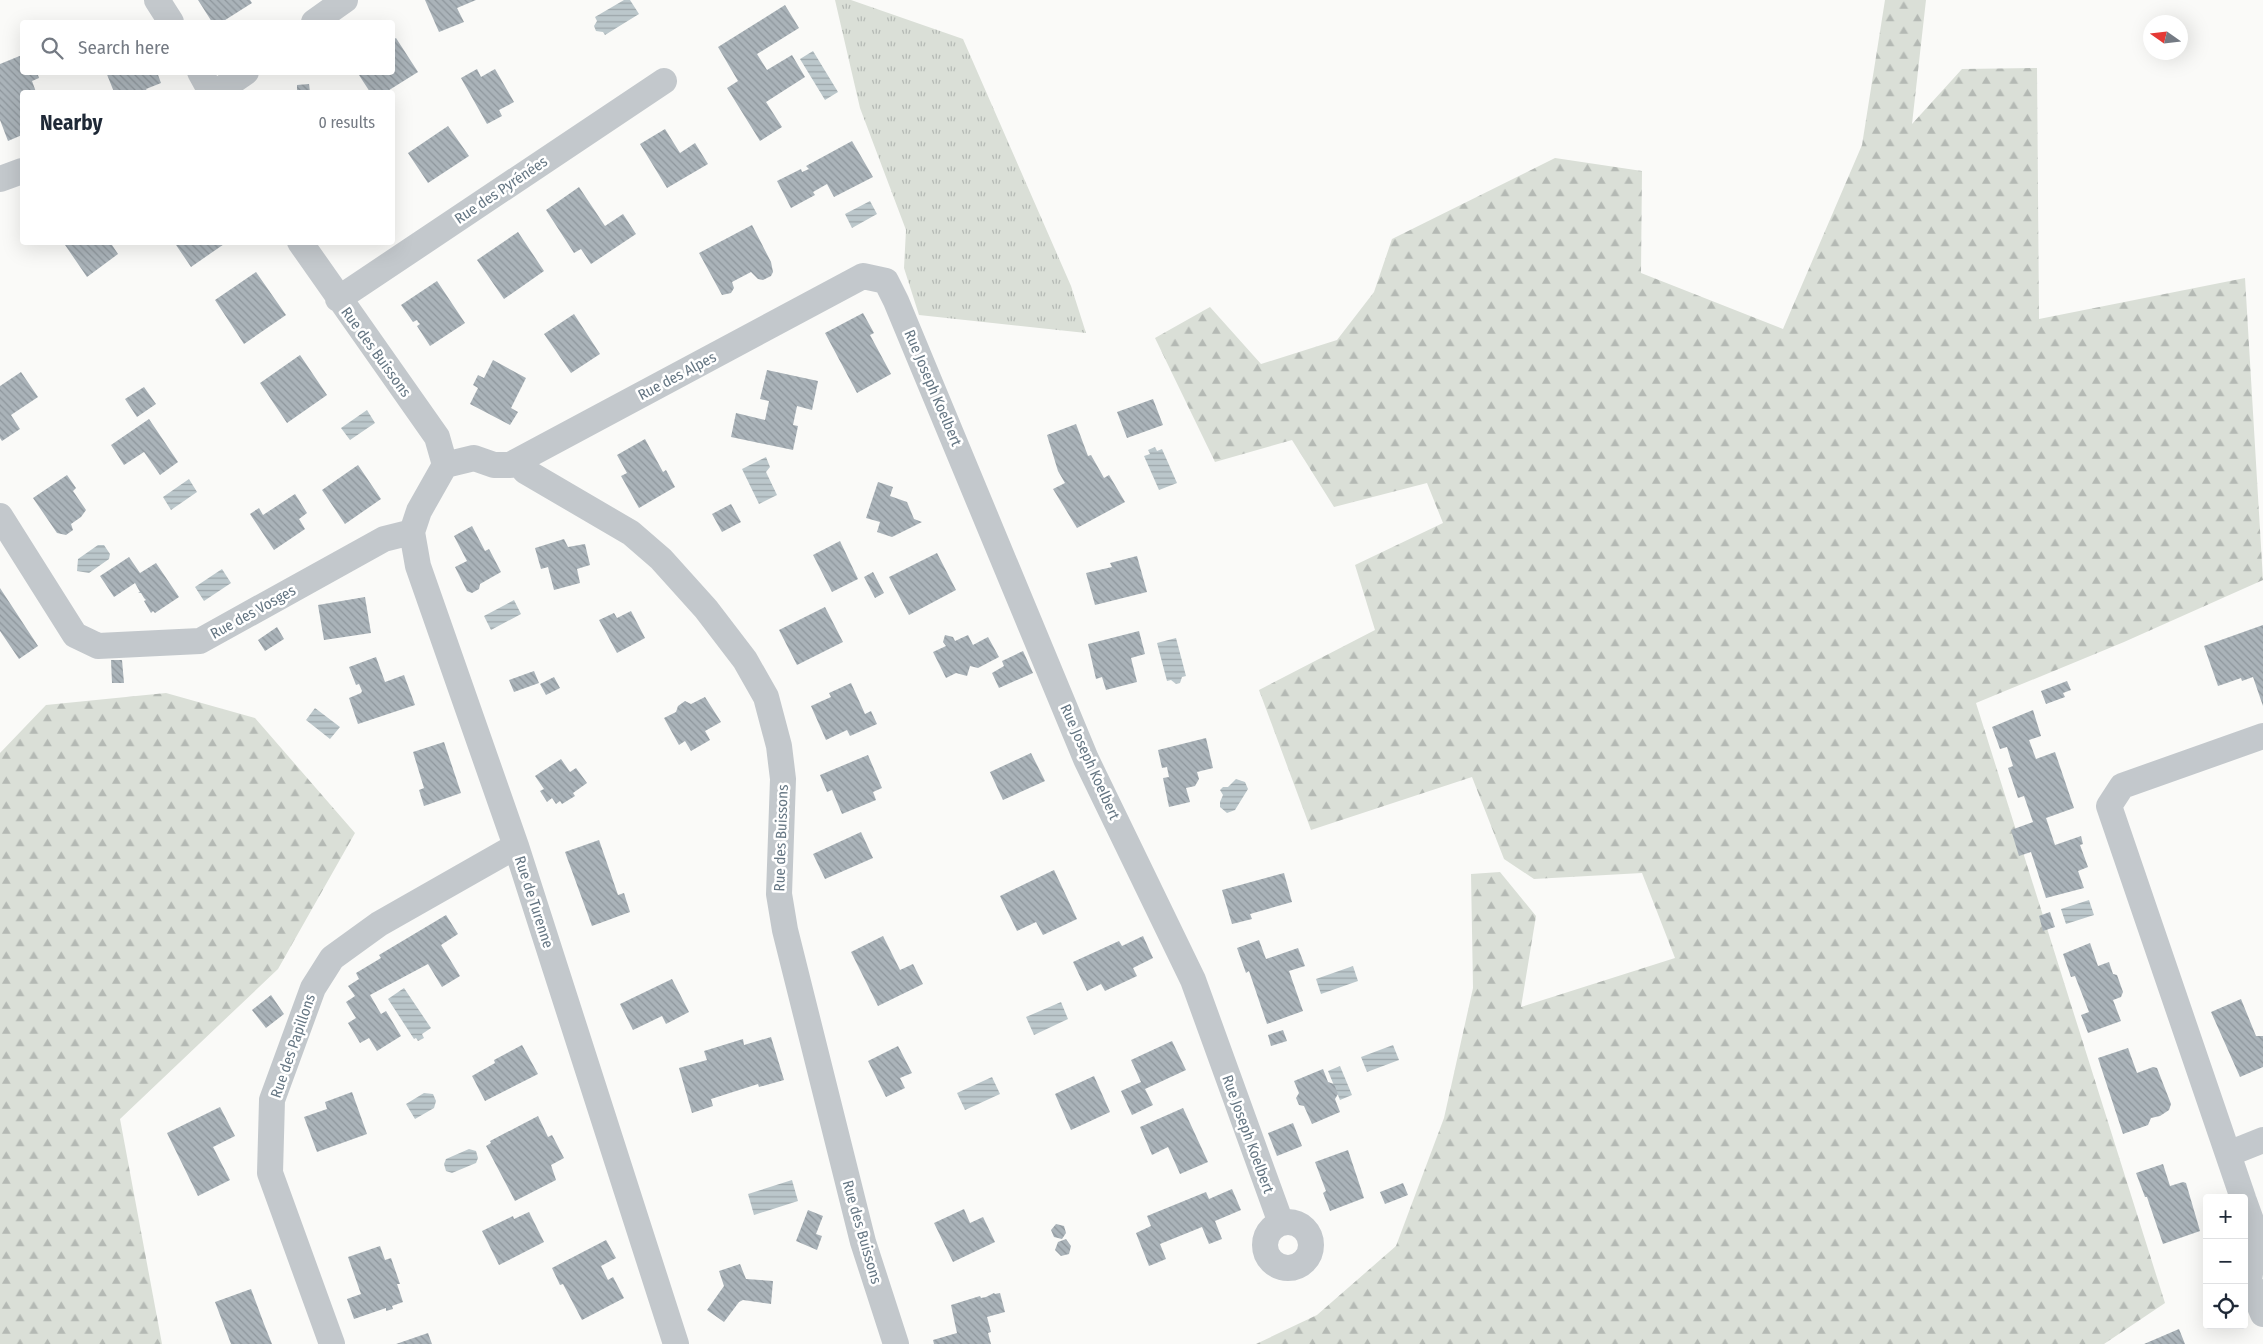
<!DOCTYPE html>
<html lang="en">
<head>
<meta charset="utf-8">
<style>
	:root { --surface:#fff; --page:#f6f6f7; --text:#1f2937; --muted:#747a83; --line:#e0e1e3 }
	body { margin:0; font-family:"Fira Sans Condensed",sans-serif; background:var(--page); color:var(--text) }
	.controls { position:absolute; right:15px; bottom:15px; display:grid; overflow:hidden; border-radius:5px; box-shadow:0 5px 20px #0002 }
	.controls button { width:45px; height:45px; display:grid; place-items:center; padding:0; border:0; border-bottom:1px solid var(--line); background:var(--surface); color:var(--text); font:25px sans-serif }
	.compass { position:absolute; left:2143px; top:15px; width:45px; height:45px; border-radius:50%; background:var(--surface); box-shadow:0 5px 20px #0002; rotate:284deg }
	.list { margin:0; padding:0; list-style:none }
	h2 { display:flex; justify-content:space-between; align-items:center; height:65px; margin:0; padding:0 20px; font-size:21px }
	h2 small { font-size:16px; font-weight:400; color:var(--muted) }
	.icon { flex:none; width:28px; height:28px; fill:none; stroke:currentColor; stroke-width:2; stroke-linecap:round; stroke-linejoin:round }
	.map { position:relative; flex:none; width:2263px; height:1344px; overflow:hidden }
	.search { position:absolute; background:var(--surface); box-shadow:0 5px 20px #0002; left:20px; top:20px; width:375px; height:55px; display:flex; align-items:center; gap:12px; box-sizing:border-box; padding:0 18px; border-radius:5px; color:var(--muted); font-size:19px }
	.panel { position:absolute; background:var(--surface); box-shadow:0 5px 20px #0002; left:20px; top:90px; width:375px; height:155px; border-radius:5px }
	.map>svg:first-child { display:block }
</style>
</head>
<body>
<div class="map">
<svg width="2263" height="1344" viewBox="0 0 2263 1344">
	<defs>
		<pattern id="grass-tufts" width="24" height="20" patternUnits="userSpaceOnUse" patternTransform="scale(1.25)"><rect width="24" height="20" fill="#dadfd7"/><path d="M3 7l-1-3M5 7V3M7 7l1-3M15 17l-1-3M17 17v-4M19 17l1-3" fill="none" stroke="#b4b9b4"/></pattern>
		<pattern id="forest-firs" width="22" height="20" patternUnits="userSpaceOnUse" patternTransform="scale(1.25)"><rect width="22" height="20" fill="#dadfd7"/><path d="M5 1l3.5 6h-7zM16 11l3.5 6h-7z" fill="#b4b9b4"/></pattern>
		<pattern id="water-rules" width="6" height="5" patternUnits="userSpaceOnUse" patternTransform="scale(1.25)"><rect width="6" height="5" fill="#bbc7cb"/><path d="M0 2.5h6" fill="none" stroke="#9ca6aa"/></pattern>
		<pattern id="building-back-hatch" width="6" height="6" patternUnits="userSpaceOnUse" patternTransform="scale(1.25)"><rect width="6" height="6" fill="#aab3b9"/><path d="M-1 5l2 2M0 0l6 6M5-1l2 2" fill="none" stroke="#8e969c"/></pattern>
	</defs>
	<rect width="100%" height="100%" fill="#fafaf8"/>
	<path fill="url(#grass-tufts)" d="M 835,0 L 851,0 L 963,39 L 1071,286 L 1086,333 L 919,315 L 904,268 L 906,230 L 860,108 Z"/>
	<path fill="url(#forest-firs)" d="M 1885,0 L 1926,0 L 1912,124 L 1962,69 L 2037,68 L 2039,319 L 2245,278 L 2263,580 L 2124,642 L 1976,703 L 2165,1303 L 2104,1344 L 1256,1344 L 1317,1315 L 1396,1246 L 1444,1118 L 1473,988 L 1471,874 L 1500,872 L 1536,916 L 1521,1007 L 1675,958 L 1642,873 L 1534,879 L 1504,859 L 1472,777 L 1311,830 L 1259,690 L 1375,630 L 1355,565 L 1443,523 L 1427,483 L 1334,507 L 1292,440 L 1215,462 L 1155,338 L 1210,307 L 1261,364 L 1337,340 L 1374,292 L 1392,239 L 1555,158 L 1642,171 L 1641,273 L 1783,329 L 1862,145 Z
		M 166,693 L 255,718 L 355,833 L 278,969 L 120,1119 L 162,1344 L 0,1344 L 0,753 L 46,705 Z"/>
	<path fill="url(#water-rules)" d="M 624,0 L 630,0 L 639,14 L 605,35 L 603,32 L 596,31 L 594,26 L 597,21 L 595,17 Z
		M 813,51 L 838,92 L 825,100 L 800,59 Z
		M 870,201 L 877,214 L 852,228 L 845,214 Z
		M 367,410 L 375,423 L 350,440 L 341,428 Z
		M 1155,447 L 1157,451 L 1162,449 L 1177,483 L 1159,490 L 1144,456 L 1150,454 L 1148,450 Z
		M 766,457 L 770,467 L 766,472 L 777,495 L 759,504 L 742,469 Z
		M 189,479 L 197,492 L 171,510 L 163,497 Z
		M 98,545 L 104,545 L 110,554 L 109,559 L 89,573 L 77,571 L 78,559 Z
		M 222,569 L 231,583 L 204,601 L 195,587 Z
		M 514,600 L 521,614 L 491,630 L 484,616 Z
		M 1176,638 L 1186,676 L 1182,677 L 1180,683 L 1176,684 L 1171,680 L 1167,681 L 1157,643 Z
		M 315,708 L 340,727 L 330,739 L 306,720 Z
		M 1236,779 L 1245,782 L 1248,789 L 1235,810 L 1227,813 L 1220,807 L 1220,802 L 1223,795 L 1220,790 L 1223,787 L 1228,787 Z
		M 2089,900 L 2094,915 L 2066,924 L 2061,909 Z
		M 1353,966 L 1358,981 L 1321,994 L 1316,979 Z
		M 404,988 L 431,1028 L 422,1034 L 424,1038 L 418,1041 L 416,1038 L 414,1039 L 388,999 Z
		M 1061,1002 L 1068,1019 L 1034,1035 L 1026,1017 Z
		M 1393,1045 L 1399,1060 L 1367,1072 L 1361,1057 Z
		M 1340,1066 L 1352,1095 L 1340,1100 L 1328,1071 Z
		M 992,1077 L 1000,1094 L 965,1110 L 957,1093 Z
		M 424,1093 L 433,1094 L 436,1101 L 434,1108 L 415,1119 L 406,1104 Z
		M 469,1149 L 476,1151 L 478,1158 L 476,1163 L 452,1173 L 446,1171 L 444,1164 L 446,1159 Z
		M 792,1180 L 798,1201 L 754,1215 L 748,1194 Z"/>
	<path fill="url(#building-back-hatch)" d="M 198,0 L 250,0 L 252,3 L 222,22 L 212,22 Z
		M 425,0 L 476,0 L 457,8 L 464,22 L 439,32 Z
		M 785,5 L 799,28 L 757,54 L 767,70 L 792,55 L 805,77 L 766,102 L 782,127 L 760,141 L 727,88 L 738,81 L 718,47 Z
		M 396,38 L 418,72 L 386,92 L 370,92 L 357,72 L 392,72 L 392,40 Z
		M 22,55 L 22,72 L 37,72 L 39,78 L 32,81 L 36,92 L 22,92 L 22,135 L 8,141 L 0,120 L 0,64 Z
		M 477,69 L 481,77 L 495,69 L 514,102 L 499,110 L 502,116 L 487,124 L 461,78 Z
		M 106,72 L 157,72 L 161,83 L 146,89 L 148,92 L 114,92 Z
		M 309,84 L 310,92 L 297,92 L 297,85 Z
		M 448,126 L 469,156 L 428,183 L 408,153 Z
		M 665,129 L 680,153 L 695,143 L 708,164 L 667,188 L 640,144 Z
		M 852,141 L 873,177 L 834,197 L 827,184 L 813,192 L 815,195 L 791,208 L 777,181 L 801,169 L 802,172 L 809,169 L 806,166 Z
		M 579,187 L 605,226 L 623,214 L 636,234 L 591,264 L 581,249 L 574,253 L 546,210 Z
		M 752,225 L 771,262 L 773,272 L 771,276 L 763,280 L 758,279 L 751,272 L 732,282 L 734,288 L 731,293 L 722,295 L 699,253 Z
		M 518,232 L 544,271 L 504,299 L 477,260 Z
		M 63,242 L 110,242 L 118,254 L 87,277 Z
		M 174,242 L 227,242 L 191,267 Z
		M 256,272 L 286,315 L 244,344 L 215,300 Z
		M 437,281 L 465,323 L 430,346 L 417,326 L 420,324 L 418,322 L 417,320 L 413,322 L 401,305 Z
		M 863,313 L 874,333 L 870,335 L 891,374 L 857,393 L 825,333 Z
		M 574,314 L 600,354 L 571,373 L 544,334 Z
		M 300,355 L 327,395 L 287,423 L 260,383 Z
		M 493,360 L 526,378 L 511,408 L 518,412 L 510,425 L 470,404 L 478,388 L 473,385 L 478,375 L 484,378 Z
		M 767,370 L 818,381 L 812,410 L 797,406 L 793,425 L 798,426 L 793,450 L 731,437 L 736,413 L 765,420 L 769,401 L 760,399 Z
		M 21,372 L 38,397 L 11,415 L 20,429 L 2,441 L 0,438 L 0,386 Z
		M 144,387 L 156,404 L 137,417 L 125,399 Z
		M 1153,399 L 1163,425 L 1127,438 L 1117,412 Z
		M 149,419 L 178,462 L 160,475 L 144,452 L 124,465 L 111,445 Z
		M 1076,424 L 1088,456 L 1091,455 L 1104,478 L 1109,475 L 1125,502 L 1077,528 L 1053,489 L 1065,483 L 1058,471 L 1047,435 Z
		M 645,439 L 663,472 L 666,470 L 675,487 L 639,508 L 621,476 L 627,473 L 617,455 Z
		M 358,465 L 381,499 L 345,524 L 322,490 Z
		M 67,475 L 76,488 L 73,491 L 86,510 L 81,517 L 71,524 L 73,530 L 66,535 L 57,533 L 33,498 Z
		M 878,482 L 893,487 L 890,496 L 907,502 L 914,519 L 922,522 L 892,537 L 877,532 L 880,522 L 866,518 Z
		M 295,494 L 307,513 L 299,519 L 305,529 L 274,550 L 250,514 L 259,508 L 263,515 Z
		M 731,504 L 741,522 L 722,532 L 712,514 Z
		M 472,526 L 485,551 L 489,549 L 501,572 L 480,584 L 479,589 L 472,593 L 467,591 L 455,567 L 467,561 L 454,536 Z
		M 564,539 L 568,547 L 585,544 L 590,565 L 577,569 L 580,583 L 554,590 L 548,567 L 541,569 L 535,548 Z
		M 840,541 L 858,579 L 832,592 L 813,555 Z
		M 937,553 L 956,590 L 909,615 L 889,577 Z
		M 1137,556 L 1147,592 L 1095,605 L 1086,573 L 1112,567 L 1110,563 Z
		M 129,557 L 140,573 L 156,563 L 179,597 L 155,613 L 153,611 L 151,613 L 144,601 L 146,600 L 144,598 L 141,593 L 138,593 L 140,592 L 135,583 L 114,597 L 100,576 Z
		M 873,572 L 884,593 L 875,598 L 864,577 Z
		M 0,588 L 38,646 L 19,659 L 0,631 Z
		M 365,597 L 371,633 L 324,640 L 318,605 Z
		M 825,607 L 843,642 L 797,665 L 779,630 Z
		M 631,611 L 645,638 L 617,653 L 599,620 L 614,613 L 617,618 Z
		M 2263,625 L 2263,706 L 2253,677 L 2242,681 L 2241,678 L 2218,686 L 2204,646 Z
		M 277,627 L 284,639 L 265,651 L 258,640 Z
		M 1139,631 L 1145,654 L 1131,658 L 1137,682 L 1106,690 L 1102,677 L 1096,679 L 1088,644 Z
		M 945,635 L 953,637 L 955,641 L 968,635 L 973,645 L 988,637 L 999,657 L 978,668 L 970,666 L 967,676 L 956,673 L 946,678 L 933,652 L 946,646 L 943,642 Z
		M 1023,651 L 1033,673 L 999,688 L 992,673 L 1004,666 L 1002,661 Z
		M 376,657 L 385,682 L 404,675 L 415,705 L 358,724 L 349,698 L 361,693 L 362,691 L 359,684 L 356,685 L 349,667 Z
		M 111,660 L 122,660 L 124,683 L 112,683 Z
		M 534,671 L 539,683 L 514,692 L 509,680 Z
		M 554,677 L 560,688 L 546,695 L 540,684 Z
		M 2067,681 L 2071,690 L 2063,693 L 2065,697 L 2046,704 L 2041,691 Z
		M 851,683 L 865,714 L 871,711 L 877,724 L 850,736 L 847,730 L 826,740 L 811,706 L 831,697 L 829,693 Z
		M 705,697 L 721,722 L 705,731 L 710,740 L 691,751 L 685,741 L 679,745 L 664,718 L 676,712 L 678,706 L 685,701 L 691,704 Z
		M 2033,710 L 2041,736 L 2029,740 L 2036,759 L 2055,752 L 2074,808 L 2046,818 L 2055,845 L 2081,836 L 2083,844 L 2080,845 L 2088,867 L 2078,871 L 2084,888 L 2046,898 L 2031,852 L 2019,856 L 2011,830 L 2033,822 L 2024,796 L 2018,798 L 2008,768 L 2013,766 L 2007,747 L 2000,749 L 1992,727 Z
		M 1206,738 L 1213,768 L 1197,772 L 1199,779 L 1195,786 L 1186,788 L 1190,802 L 1169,807 L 1163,778 L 1169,777 L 1167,767 L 1162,768 L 1158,750 Z
		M 444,742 L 461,793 L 424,806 L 419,790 L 424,788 L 413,752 Z
		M 1031,753 L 1045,781 L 1003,800 L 990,772 Z
		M 868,755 L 882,788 L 873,792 L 876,800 L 842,814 L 832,790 L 827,792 L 820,775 Z
		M 561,759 L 570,772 L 576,768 L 587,783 L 573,793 L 575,796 L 562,804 L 560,801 L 556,804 L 552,798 L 547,802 L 540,791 L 544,789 L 535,776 Z
		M 861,832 L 873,858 L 825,879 L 813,854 Z
		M 599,840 L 618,895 L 624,893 L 630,912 L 592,926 L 565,852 Z
		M 1054,870 L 1077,919 L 1043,935 L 1036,922 L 1017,931 L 1000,896 Z
		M 1284,873 L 1292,902 L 1250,914 L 1252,919 L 1232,924 L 1222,890 Z
		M 2050,912 L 2055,927 L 2043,931 L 2039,916 Z
		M 446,915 L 458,934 L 441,945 L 460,976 L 442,987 L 428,964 L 370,995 L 381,1014 L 386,1011 L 401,1036 L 377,1051 L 369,1038 L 360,1043 L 348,1023 L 356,1018 L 346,1002 L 355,996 L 348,986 L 359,979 L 356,973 L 381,958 L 379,955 Z
		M 883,936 L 900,970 L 913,964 L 923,984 L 878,1006 L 851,952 Z
		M 1143,936 L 1153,958 L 1133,968 L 1137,976 L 1105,991 L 1101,984 L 1087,991 L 1073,962 L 1119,941 L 1122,946 Z
		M 1259,940 L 1266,959 L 1298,948 L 1305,966 L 1289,971 L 1303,1011 L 1267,1024 L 1249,971 L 1246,973 L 1237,948 Z
		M 2090,943 L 2098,966 L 2109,962 L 2113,974 L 2117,975 L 2123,992 L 2121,997 L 2113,1000 L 2121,1021 L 2088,1033 L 2081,1015 L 2089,1012 L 2075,976 L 2071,977 L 2063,954 Z
		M 672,979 L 689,1012 L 666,1024 L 662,1016 L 633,1030 L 620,1004 Z
		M 271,995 L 284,1014 L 266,1028 L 252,1010 Z
		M 2241,999 L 2256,1036 L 2263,1036 L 2263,1067 L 2240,1077 L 2211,1012 Z
		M 1283,1030 L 1287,1041 L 1271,1046 L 1268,1035 Z
		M 771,1037 L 784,1080 L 759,1087 L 758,1084 L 711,1099 L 713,1106 L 692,1113 L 679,1068 L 707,1060 L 704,1051 L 743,1039 L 744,1045 Z
		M 1172,1041 L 1186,1070 L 1145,1089 L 1153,1105 L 1132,1115 L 1121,1091 L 1141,1082 L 1131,1060 Z
		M 522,1045 L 538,1074 L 485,1101 L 472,1076 L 495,1063 L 494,1060 Z
		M 898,1046 L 912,1073 L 900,1078 L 905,1088 L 886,1097 L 868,1061 Z
		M 2128,1048 L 2137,1073 L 2153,1067 L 2157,1068 L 2171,1104 L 2169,1110 L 2160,1116 L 2151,1118 L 2148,1125 L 2123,1134 L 2098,1058 Z
		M 1323,1069 L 1328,1082 L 1334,1084 L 1338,1094 L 1335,1099 L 1340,1112 L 1312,1124 L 1304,1106 L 1299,1105 L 1296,1098 L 1299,1093 L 1294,1081 Z
		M 1094,1076 L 1110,1112 L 1071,1130 L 1055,1094 Z
		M 352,1092 L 367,1134 L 317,1152 L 304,1117 L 327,1109 L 325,1102 Z
		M 220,1107 L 235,1136 L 213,1147 L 230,1180 L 198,1196 L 167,1133 Z
		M 1183,1108 L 1208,1162 L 1180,1174 L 1168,1147 L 1152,1155 L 1140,1127 Z
		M 538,1116 L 548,1137 L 552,1135 L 564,1158 L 551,1165 L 556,1180 L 515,1201 L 486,1146 L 491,1143 L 490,1141 Z
		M 1293,1123 L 1302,1146 L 1277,1156 L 1268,1133 Z
		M 1348,1150 L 1364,1198 L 1330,1211 L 1323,1193 L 1326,1191 L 1315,1162 Z
		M 2163,1164 L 2170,1186 L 2183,1182 L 2186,1183 L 2200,1231 L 2163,1244 L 2147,1197 L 2145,1197 L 2136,1173 Z
		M 1403,1183 L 1408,1195 L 1385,1204 L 1380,1192 Z
		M 1232,1189 L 1241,1210 L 1215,1221 L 1222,1239 L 1209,1244 L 1202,1227 L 1160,1244 L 1166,1259 L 1149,1266 L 1136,1233 L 1151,1226 L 1147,1216 L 1206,1192 L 1209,1199 Z
		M 964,1209 L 970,1223 L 983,1217 L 995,1242 L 953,1262 L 934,1223 Z
		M 808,1210 L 823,1216 L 816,1234 L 822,1236 L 817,1250 L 796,1241 Z
		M 529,1212 L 544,1242 L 499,1265 L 482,1231 L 513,1216 L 514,1219 Z
		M 1056,1224 L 1064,1226 L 1066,1233 L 1062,1239 L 1054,1237 L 1051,1230 Z
		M 1066,1239 L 1071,1246 L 1069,1254 L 1061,1256 L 1055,1250 L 1058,1242 Z
		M 606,1240 L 616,1258 L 601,1266 L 608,1280 L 613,1277 L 624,1298 L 582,1320 L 563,1284 L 560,1285 L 552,1268 Z
		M 380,1246 L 385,1260 L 391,1258 L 400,1284 L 397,1284 L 403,1302 L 392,1306 L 393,1309 L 386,1311 L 386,1308 L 354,1319 L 347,1299 L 361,1294 L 348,1257 Z
		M 740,1264 L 746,1279 L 773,1281 L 771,1304 L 743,1300 L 739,1302 L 724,1322 L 707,1310 L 724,1286 L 719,1271 Z
		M 251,1289 L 264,1324 L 272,1344 L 231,1344 L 215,1302 Z
		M 994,1293 L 995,1294 L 1000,1293 L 1005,1312 L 987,1317 L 991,1332 L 988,1333 L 991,1344 L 934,1344 L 933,1340 L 957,1333 L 951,1305 L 980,1296 L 981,1298 L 986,1297 Z
		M 2179,1329 L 2185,1344 L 2144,1344 Z
		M 428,1333 L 432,1344 L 396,1344 Z"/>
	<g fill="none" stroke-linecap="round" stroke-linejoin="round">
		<path stroke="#c3c8cc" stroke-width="26" d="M 157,0 L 171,22
			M 314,22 L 345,0
			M 200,72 L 211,92
			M 217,92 L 246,72
			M 0,179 L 22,171
			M 300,242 L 437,437 L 445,465
			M 338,299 L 664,81
			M 517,461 L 525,471 L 631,533 L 661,559 L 706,609 L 745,660 L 766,697 L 779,746 L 783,779 L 779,894 L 785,930 L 863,1242 L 896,1344
			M 445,465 L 474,458 L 494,465 L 510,465 L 863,276 L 886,281 L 896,301 L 1086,759 L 1193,980 L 1281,1223
			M 445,465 L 419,511 L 412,532 L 418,566 L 516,846 L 676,1344
			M 0,516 L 75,635 L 98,646 L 200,641 L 384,539 L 412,532
			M 2228,1154 L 2263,1140
			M 2243,1198 L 2109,806 L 2122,786 L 2263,736
			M 2244,1201 L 2256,1234 L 2249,1280 L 2263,1314
			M1265 1245a23 23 0 1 1 46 0a23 23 0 1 1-46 0Z
			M 332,1344 L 270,1173 L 272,1100 L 313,988 L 332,958 L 379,924 L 516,846"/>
	</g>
	<g text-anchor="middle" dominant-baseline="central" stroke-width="5" stroke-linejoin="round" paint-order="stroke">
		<g font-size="15" fill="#657683" stroke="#fff">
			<text transform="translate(501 190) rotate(-34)">Rue des Pyrénées</text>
			<text transform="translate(376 352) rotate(54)">Rue des Buissons</text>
			<text transform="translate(677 376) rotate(-28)">Rue des Alpes</text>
			<text transform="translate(933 388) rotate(67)">Rue Joseph Koelbert</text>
			<text transform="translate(253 612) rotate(-29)">Rue des Vosges</text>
			<text transform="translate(1090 762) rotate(66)">Rue Joseph Koelbert</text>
			<text transform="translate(781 838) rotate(-88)">Rue des Buissons</text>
			<text transform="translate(534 902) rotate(72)">Rue de Turenne</text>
			<text transform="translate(293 1046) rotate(-71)">Rue des Papillons</text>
			<text transform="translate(1248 1134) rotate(70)">Rue Joseph Koelbert</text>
			<text transform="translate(862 1232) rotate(74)">Rue des Buissons</text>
		</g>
	</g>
</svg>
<div class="controls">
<button>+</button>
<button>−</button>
<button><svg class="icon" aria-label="locate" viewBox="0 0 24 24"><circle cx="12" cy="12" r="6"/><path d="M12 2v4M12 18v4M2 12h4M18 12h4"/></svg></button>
</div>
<svg class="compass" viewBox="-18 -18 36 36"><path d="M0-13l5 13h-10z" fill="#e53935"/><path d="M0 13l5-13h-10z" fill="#747a83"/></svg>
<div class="search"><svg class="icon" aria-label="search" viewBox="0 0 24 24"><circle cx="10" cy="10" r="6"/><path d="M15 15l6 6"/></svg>Search here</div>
<section class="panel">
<h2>Nearby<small>0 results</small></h2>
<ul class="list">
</ul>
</section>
</div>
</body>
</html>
